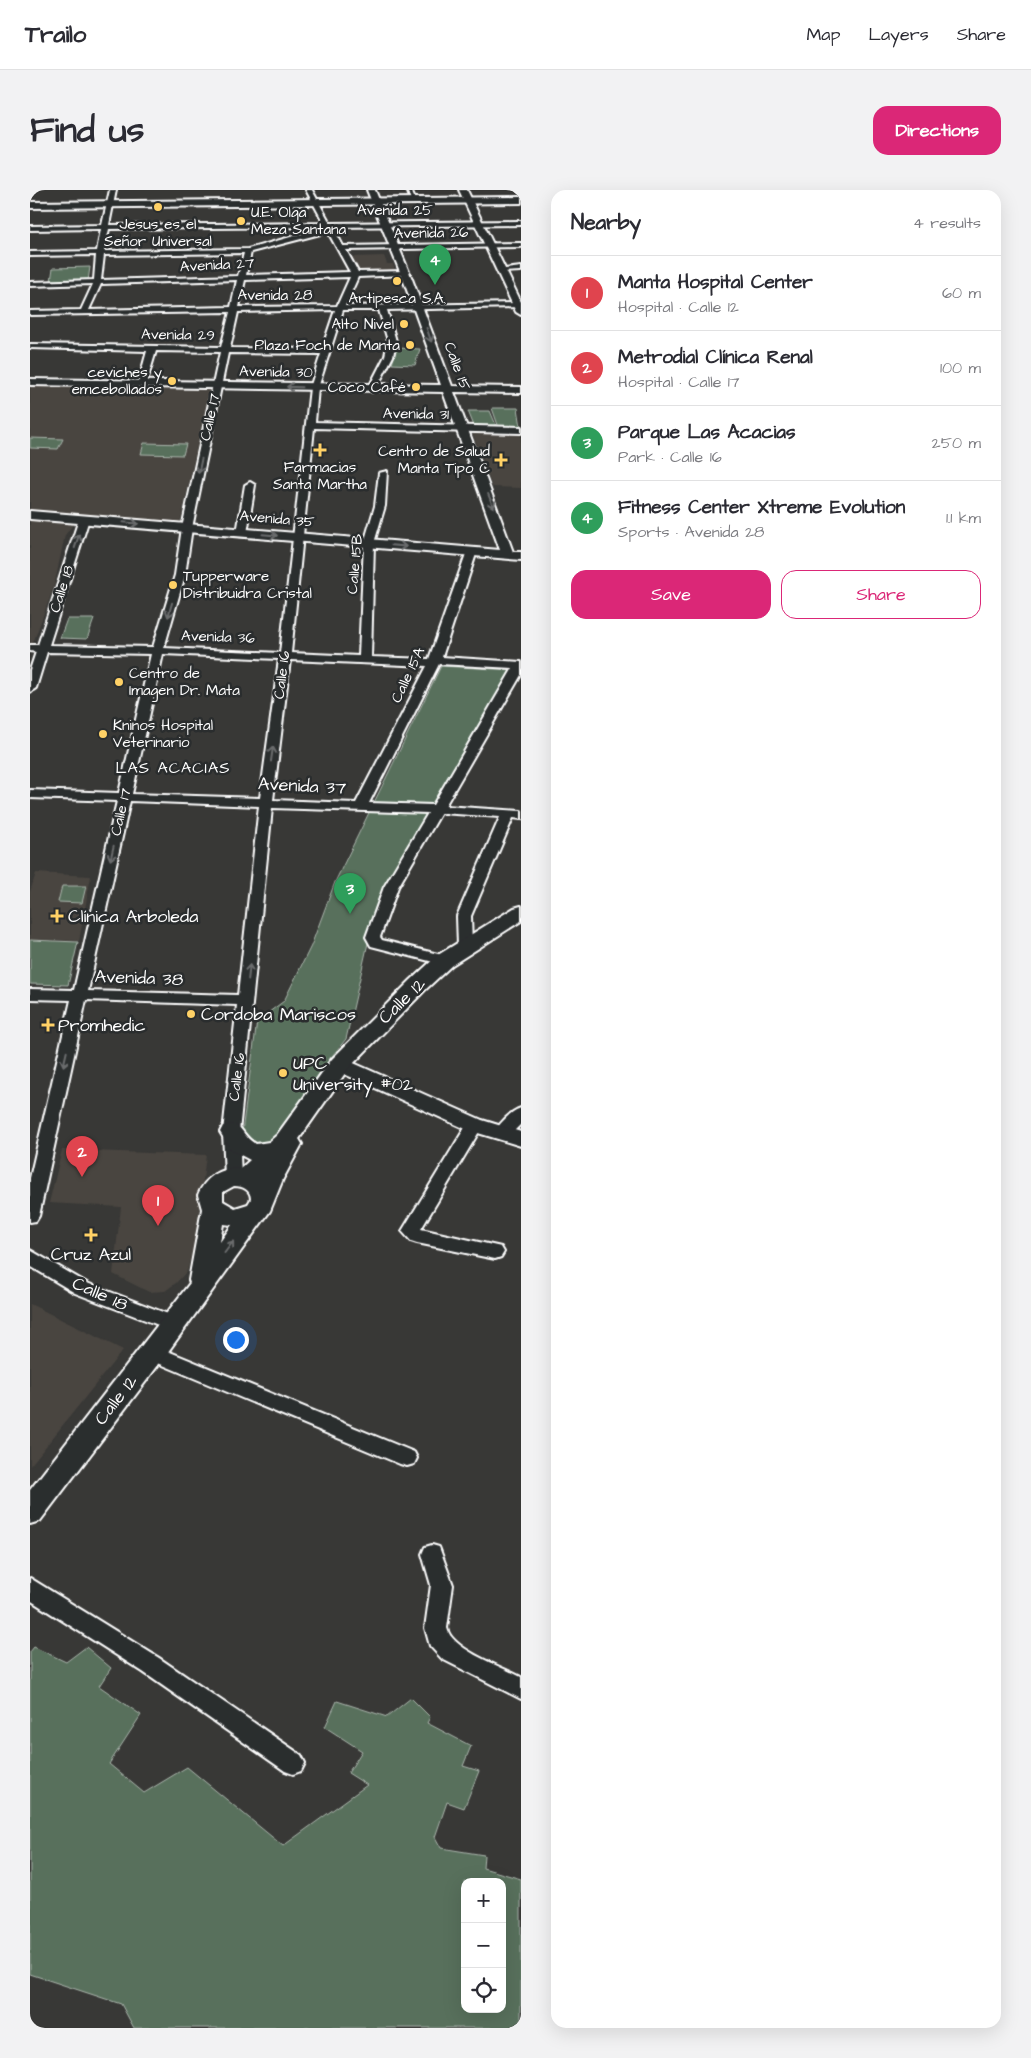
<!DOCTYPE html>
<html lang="en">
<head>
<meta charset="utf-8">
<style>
	:root { --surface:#fff; --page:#f2f2f3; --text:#2b2b33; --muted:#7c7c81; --line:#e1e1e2; --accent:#db2777 }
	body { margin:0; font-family:"Architects Daughter",sans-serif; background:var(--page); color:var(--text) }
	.controls { position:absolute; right:15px; bottom:15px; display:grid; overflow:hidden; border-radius:10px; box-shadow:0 5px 20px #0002 }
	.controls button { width:45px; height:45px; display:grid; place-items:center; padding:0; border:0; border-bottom:1px solid var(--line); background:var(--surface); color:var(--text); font:25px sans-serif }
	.you { position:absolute; left:205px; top:1149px; width:18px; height:18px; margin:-12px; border:4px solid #fff; border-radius:50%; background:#1a73e8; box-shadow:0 0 0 8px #1a73e833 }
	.badge { display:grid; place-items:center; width:32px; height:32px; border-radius:50%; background:var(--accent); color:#fff; font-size:16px; font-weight:700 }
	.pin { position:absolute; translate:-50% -41px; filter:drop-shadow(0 1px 2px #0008) }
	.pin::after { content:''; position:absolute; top:26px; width:18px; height:15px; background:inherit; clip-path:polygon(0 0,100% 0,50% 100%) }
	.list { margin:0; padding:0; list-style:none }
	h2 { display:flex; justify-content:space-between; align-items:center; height:65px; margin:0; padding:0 20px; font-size:21px }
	h2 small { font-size:16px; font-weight:400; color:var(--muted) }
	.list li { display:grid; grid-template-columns:32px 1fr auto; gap:15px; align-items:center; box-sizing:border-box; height:75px; padding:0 20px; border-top:1px solid var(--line) }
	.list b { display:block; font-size:19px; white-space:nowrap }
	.list p { margin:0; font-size:16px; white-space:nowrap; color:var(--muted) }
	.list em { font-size:16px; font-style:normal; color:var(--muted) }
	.actions { display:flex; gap:10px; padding:15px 20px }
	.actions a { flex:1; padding:11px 0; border:1px solid var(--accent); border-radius:15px; text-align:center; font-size:18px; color:var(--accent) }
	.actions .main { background:var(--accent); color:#fff }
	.icon { flex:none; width:28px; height:28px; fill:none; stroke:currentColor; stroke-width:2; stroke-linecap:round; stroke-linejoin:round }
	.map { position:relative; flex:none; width:491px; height:1838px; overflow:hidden; border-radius:15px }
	header { display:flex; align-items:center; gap:30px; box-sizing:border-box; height:70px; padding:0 25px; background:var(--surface); border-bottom:1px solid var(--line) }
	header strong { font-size:24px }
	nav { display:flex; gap:28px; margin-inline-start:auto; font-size:18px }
	.intro { display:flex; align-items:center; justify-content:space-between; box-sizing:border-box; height:120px; padding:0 30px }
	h1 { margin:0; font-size:35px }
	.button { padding:12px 22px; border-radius:15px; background:var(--accent); color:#fff; font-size:18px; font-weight:700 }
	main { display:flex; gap:30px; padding:0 30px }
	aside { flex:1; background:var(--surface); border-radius:15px; box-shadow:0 5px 20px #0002 }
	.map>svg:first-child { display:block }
</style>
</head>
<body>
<header>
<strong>Trailo</strong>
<nav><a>Map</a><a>Layers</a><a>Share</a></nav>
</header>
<div class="intro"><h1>Find us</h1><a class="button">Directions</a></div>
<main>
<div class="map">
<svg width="491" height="1838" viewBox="0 0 491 1838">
	<rect width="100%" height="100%" fill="#383836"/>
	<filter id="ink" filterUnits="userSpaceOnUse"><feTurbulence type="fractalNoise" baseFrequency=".02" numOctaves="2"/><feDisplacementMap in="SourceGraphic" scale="10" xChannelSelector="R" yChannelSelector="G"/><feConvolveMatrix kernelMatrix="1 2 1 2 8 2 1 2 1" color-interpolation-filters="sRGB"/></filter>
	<g filter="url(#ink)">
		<path fill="#494540" d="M 354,66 L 357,74 L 363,74 L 365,80 L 328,81 L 322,67 Z
			M 0,196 L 180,199 L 150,334 L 0,321 Z
			M 442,242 L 491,242 L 491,298 L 462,297 Z
			M 0,329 L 45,332 L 35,345 L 24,397 L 3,453 L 0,453 Z
			M 6,683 L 61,686 L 49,751 L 0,750 L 0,702 Z
			M 32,960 L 176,965 L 165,1055 L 157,1081 L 146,1093 L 135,1101 L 119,1102 L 83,1084 L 91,1017 L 19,1013 Z
			M 0,1114 L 93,1160 L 0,1276 Z"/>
		<path fill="#586f5c" stroke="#acb7ae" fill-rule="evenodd" d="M 60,77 L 58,91 L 21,91 L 23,78 Z
			M 367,158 L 390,159 L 385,175 L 362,174 Z
			M 462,218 L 488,218 L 491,237 L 469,238 Z
			M 438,221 L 460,221 L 466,235 L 444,236 Z
			M 0,248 L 33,249 L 28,259 L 0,258 Z
			M 114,253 L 156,254 L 153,265 L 111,264 Z
			M 37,429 L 64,429 L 57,449 L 30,448 Z
			M 411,476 L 482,480 L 355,694 L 338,753 L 316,849 L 294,876 L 252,941 L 242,952 L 224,953 L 212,942 L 227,831 L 254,811 L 281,756 L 305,692 Z
			M 32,696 L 56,696 L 52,713 L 28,712 Z
			M 0,750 L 48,752 L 38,795 L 0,794 Z
			M 4,1457 L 36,1472 L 56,1457 L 81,1478 L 69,1496 L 111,1525 L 79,1574 L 114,1603 L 157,1577 L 253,1656 L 337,1595 L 318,1583 L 332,1561 L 295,1537 L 307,1511 L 357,1527 L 381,1508 L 400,1527 L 397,1533 L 441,1556 L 433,1576 L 449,1581 L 434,1618 L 417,1612 L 405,1647 L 411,1658 L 454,1665 L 453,1678 L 491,1689 L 491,1838 L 104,1838 L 91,1814 L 0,1784 L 0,1462 ZM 435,1692 L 472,1692 L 472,1819 L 435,1819 Z"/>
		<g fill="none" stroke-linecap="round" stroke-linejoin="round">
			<g stroke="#fff" stroke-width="4">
				<path id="pedestrian" d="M 377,0 L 381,0 L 386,12 L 382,12 Z"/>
			</g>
			<g stroke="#fff" stroke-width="4">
				<path id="minor" d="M 80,0 L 86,0 L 79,35 L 294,33 L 276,0 L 282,0 L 300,33 L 491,31 L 491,35 L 303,37 L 313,56 L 491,53 L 491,57 L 316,60 L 328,82 L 376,81 L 380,83 L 376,85 L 328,87 L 315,116 L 491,113 L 491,117 L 357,120 L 366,151 L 363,166 L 346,199 L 342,202 L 338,199 L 355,166 L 358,151 L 349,120 L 313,120 L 288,198 L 285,232 L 491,237 L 491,243 L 284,238 L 261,463 L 329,466 L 334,353 L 345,316 L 349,283 L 357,281 L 355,316 L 344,353 L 341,467 L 399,469 L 437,361 L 442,358 L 446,359 L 447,361 L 412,467 L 491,472 L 491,485 L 415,616 L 491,621 L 491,629 L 483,628 L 441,726 L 442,756 L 440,759 L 430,759 L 428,756 L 427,726 L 470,627 L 411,623 L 368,697 L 350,747 L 352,750 L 420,767 L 422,770 L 415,775 L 341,756 L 336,747 L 354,697 L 398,623 L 242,618 L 209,942 L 211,987 L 209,991 L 203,993 L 197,991 L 195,987 L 193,942 L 207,815 L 56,810 L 9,1026 L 6,1031 L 0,1032 L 0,988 L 41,810 L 0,809 L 0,799 L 44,800 L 87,611 L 0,608 L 0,600 L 89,603 L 121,464 L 17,462 L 6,498 L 0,502 L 0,480 L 6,462 L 0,461 L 0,455 L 8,455 L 49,329 L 54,326 L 59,329 L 19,455 L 123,457 L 145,385 L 152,338 L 190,162 L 126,161 L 116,194 L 112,197 L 108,194 L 117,161 L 0,158 L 0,154 L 191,157 L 200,122 L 0,125 L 0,121 L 51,120 L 63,94 L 0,96 L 0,92 L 64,90 L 66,65 L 0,66 L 0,62 L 67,61 L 71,39 L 0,40 L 0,36 L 72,35 ZM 296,37 L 218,59 L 74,61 L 79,39 ZM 298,42 L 320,82 L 216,85 L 221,62 ZM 214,63 L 208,86 L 71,90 L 74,65 ZM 320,87 L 307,116 L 209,117 L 215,90 ZM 207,90 L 201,117 L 59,120 L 71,94 ZM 305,120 L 292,159 L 200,158 L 208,122 ZM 198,163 L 291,164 L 280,198 L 250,463 L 134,458 L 155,385 L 162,338 ZM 133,464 L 249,469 L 230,608 L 102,604 ZM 260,470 L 397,476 L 326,613 L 243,610 ZM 409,474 L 483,478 L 403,615 L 339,613 ZM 100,611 L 229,616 L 208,805 L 58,801 Z
					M 491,77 L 491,81 L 471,82 L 467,80 Z
					M 220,292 L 225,295 L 217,343 L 212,346 L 207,343 L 215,295 Z
					M 491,918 L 491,934 L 478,947 L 466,947 L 464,943 C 469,934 481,921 491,918 Z
					M 445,929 L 451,931 L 453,935 L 391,1039 L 471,1057 L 474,1062 L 471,1067 L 465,1069 L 387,1053 L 381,1051 L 372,1041 L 439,931 Z
					M 0,1060 L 57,1093 L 151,1129 L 153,1134 L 151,1139 L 144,1141 L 45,1103 L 0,1076 Z
					M 123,1155 L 384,1262 L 387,1268 L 384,1274 L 377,1276 L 370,1274 L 116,1168 L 114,1163 L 116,1158 Z
					M 402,1355 L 409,1357 L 423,1395 L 417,1438 C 421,1459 472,1477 491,1487 L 491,1509 L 412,1469 L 400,1456 L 395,1438 L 401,1395 L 392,1364 L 395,1357 Z
					M 0,1388 L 129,1468 L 271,1565 L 275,1573 L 271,1581 L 263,1584 L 255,1581 L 113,1482 L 0,1410 Z"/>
			</g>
			<g stroke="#fff" stroke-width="4">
				<path id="tertiary" d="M 337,0 L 345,0 L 382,89 L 422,196 L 491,197 L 491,203 L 424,202 L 483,362 L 491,362 L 491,370 L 0,329 L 0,321 L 470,360 L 413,202 L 0,195 L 0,189 L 411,195 L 373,89 Z
					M 429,0 L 437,0 L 491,112 L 491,125 L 486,122 Z
					M 310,867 L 452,930 L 491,942 L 491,956 L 438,940 L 303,879 L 300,874 L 303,869 Z"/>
			</g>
			<g stroke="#fff" stroke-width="4">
				<path id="secondary" d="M 491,7 L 491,13 L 0,18 L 0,12 Z
					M 491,716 L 491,731 L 422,775 L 395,800 L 318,879 L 269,949 L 272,954 L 253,989 L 240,1021 L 132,1170 L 10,1331 L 0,1334 L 0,1300 L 160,1093 L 159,1090 L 172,1019 L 168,1005 C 175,988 190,977 210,979 L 220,970 L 201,960 L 190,942 L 193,936 C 214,930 210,946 226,954 L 239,952 L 247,945 L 302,869 L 381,790 L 408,765 L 484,718 ZM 204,996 C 213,996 221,1000 221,1009 L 218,1014 L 205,1018 L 193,1011 L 193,1002 ZM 193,1034 L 202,1035 L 190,1052 Z"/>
			</g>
			<use href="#pedestrian" fill="#2a2d2e" fill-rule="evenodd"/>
			<use href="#minor" fill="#2a2d2e" fill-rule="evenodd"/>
			<use href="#tertiary" fill="#2a2d2e" fill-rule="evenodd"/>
			<use href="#secondary" fill="#2a2d2e" fill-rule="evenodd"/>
		</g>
		<defs><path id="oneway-shaft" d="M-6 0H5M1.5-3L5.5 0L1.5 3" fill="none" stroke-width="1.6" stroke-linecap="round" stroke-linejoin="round" transform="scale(1.25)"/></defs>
		<g stroke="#6a6c6d">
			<use href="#oneway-shaft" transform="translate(399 145) rotate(71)"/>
			<use href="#oneway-shaft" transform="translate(264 197) rotate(-178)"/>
			<use href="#oneway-shaft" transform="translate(170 276) rotate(102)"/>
			<use href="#oneway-shaft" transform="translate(461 311) rotate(68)"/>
			<use href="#oneway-shaft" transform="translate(101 333) rotate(5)"/>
			<use href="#oneway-shaft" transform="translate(240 345) rotate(5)"/>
			<use href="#oneway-shaft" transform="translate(47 351) rotate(-72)"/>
			<use href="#oneway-shaft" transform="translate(369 356) rotate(5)"/>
			<use href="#oneway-shaft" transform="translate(140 420) rotate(106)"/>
			<use href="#oneway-shaft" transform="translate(242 564) rotate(-82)"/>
			<use href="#oneway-shaft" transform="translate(82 663) rotate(103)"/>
			<use href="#oneway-shaft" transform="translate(219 782) rotate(-84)"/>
			<use href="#oneway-shaft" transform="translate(35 869) rotate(103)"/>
			<use href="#oneway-shaft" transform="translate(199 1057) rotate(-53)"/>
		</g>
	</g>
	<g fill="#ffd166" stroke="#2a2d2e" stroke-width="2">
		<circle cx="128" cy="17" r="5"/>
		<circle cx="211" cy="31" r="5"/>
		<circle cx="367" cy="91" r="5"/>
		<circle cx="374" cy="134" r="5"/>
		<circle cx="380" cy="155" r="5"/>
		<circle cx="142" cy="191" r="5"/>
		<circle cx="386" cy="197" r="5"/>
		<path d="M287.5 252.5h5v5h5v5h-5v5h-5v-5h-5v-5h5z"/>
		<path d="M468.5 262.5h5v5h5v5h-5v5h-5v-5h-5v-5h5z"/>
		<circle cx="143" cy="395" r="5"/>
		<circle cx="89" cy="492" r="5"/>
		<circle cx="73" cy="544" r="5"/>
		<path d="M24.5 718.5h5v5h5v5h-5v5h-5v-5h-5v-5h5z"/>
		<circle cx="161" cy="824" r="5"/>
		<path d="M15.5 827.5h5v5h5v5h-5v5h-5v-5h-5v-5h5z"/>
		<circle cx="253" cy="883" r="5"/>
		<path d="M58.5 1037.5h5v5h5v5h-5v5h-5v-5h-5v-5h5z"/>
	</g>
	<g text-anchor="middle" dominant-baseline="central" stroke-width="5" stroke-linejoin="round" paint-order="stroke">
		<g font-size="15" fill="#fff" stroke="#2a2d2e">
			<text x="365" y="20">Avenida 25</text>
			<text transform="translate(401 43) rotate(-1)">Avenida 26</text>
			<text transform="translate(187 75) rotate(-3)">Avenida 27</text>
			<text x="245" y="105">Avenida 28</text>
			<text transform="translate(148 145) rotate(1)">Avenida 29</text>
			<text transform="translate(427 176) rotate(70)">Calle 15</text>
			<text transform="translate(246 182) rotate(1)">Avenida 30</text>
			<text transform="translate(386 224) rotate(1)">Avenida 31</text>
			<text transform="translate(180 227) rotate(-78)">Calle 17</text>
			<text transform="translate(247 329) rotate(5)">Avenida 35</text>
			<text transform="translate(325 374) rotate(-85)">Calle 15B</text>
			<text transform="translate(32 399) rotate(-72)">Calle 18</text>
			<text transform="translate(188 447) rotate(2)">Avenida 36</text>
			<text transform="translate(252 485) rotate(-83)">Calle 16</text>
			<text transform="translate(378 485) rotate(-65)">Calle 15A</text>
			<text transform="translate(91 622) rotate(-77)">Calle 17</text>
			<text transform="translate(207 887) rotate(-83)">Calle 16</text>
		</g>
		<g font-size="15" fill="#fff" stroke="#2a2d2e" text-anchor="end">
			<text x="221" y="22" text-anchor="start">U.E. Olga<tspan x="221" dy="17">Meza Santana</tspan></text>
			<text x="128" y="34" text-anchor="middle">Jesus es el<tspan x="128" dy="17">Señor Universal</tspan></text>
			<text x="367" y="108" text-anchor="middle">Artipesca S.A.</text>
			<text x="364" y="134">Alto Nivel</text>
			<text x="370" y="155">Plaza Foch de Manta</text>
			<text x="132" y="182">ceviches y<tspan x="132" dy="17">emcebollados</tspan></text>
			<text x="376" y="197">Coco Café</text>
			<text x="460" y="261">Centro de Salud<tspan x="460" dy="17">Manta Tipo C</tspan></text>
			<text x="290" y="277" text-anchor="middle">Farmacias<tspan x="290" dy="17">Santa Martha</tspan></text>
			<text x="153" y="386" text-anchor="start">Tupperware<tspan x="153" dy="17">Distribuidra Cristal</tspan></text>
			<text x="99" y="483" text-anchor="start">Centro de<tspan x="99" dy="17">Imagen Dr. Mata</tspan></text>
			<text x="83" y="535" text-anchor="start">Kninos Hospital<tspan x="83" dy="17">Veterinario</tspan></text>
		</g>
		<g font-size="16" letter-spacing="1" fill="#fff" stroke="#2a2d2e">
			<text x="143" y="578">LAS ACACIAS</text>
		</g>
		<g font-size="18" fill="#fff" stroke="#2a2d2e">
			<text transform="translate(272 596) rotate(3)">Avenida 37</text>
			<text transform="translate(109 788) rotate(2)">Avenida 38</text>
			<text transform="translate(372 811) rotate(-44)">Calle 12</text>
			<text transform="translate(70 1104) rotate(24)">Calle 18</text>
			<text transform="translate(86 1210) rotate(-52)">Calle 12</text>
		</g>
		<g font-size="18" fill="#fff" stroke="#2a2d2e" text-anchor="start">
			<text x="38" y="726">Clínica Arboleda</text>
			<text x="171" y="824">Cordoba Mariscos</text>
			<text x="28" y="835">Promhedic</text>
			<text x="263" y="873">UPC<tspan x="263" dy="21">University #02</tspan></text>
			<text x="61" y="1064" text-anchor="middle">Cruz Azul</text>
		</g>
	</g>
</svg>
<div class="controls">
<button>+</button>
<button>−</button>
<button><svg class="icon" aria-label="locate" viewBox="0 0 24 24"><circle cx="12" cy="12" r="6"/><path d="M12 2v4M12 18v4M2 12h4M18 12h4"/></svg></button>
</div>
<div class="you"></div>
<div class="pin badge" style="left:128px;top:1036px;background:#e0444e">1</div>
<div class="pin badge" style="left:52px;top:987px;background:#e0444e">2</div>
<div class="pin badge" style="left:320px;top:724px;background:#2e9e5b">3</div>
<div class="pin badge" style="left:405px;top:95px;background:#2e9e5b">4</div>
</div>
<aside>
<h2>Nearby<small>4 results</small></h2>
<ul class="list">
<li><span class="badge" style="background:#e0444e">1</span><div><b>Manta Hospital Center</b><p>Hospital · Calle 12</p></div><em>60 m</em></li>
<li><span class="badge" style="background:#e0444e">2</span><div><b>Metrodial Clínica Renal</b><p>Hospital · Calle 17</p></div><em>100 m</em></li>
<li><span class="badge" style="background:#2e9e5b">3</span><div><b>Parque Las Acacias</b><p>Park · Calle 16</p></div><em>250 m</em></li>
<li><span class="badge" style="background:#2e9e5b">4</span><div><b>Fitness Center Xtreme Evolution</b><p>Sports · Avenida 28</p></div><em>1.1 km</em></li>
</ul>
<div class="actions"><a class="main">Save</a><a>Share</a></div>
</aside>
</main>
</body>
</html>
